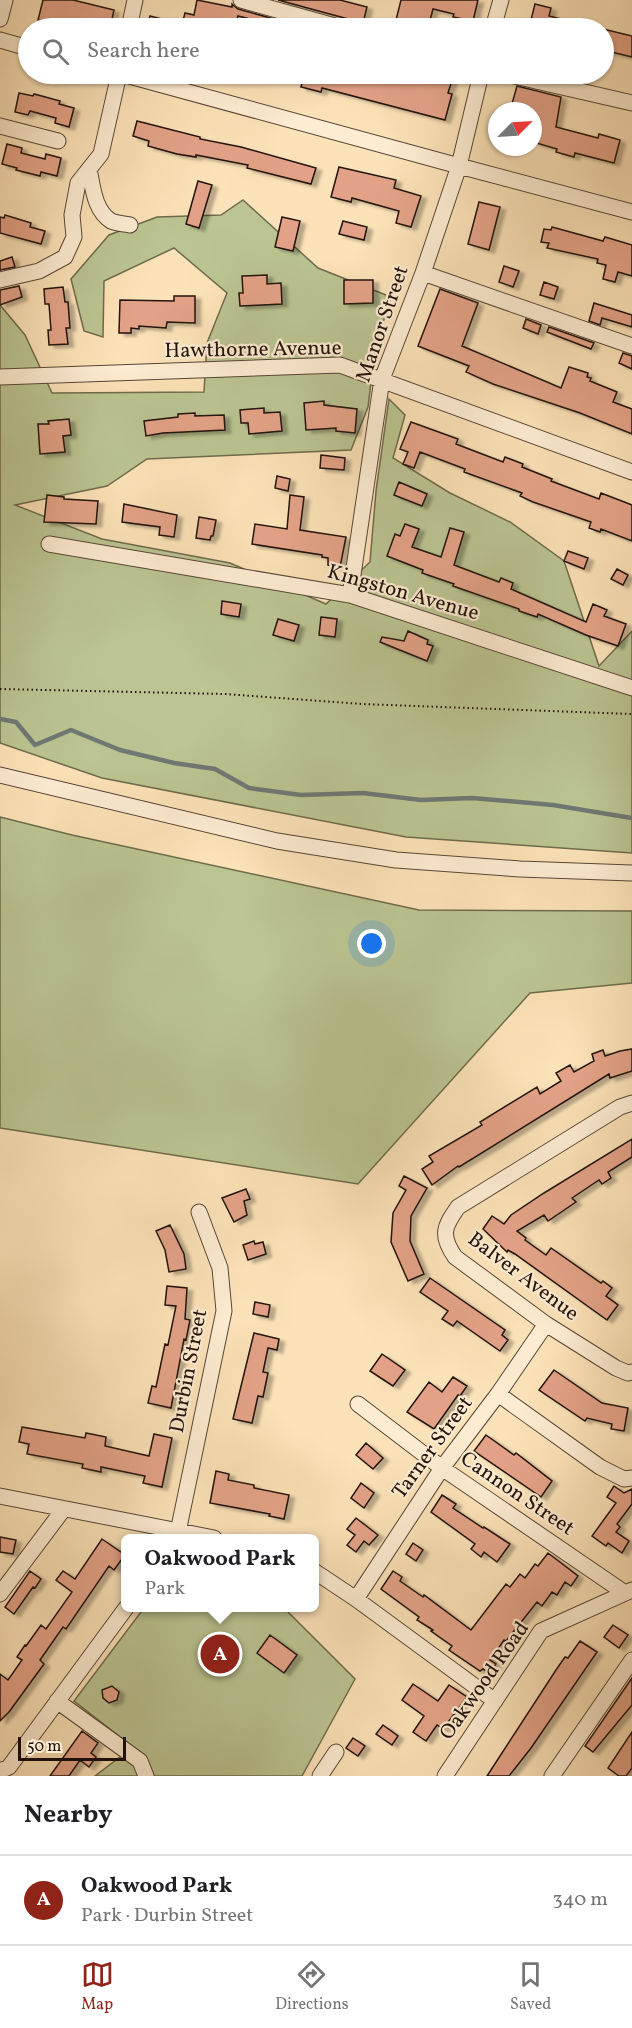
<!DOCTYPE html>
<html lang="en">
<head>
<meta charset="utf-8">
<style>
	:root { --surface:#fff; --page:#f2f2f2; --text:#202124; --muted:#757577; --line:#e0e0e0; --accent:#8f2418 }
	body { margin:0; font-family:Vollkorn,serif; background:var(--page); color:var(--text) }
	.compass { position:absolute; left:488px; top:102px; width:54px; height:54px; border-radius:50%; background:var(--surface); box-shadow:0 2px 4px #0004; rotate:66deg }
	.scale { position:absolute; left:18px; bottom:15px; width:108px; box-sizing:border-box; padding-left:6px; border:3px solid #22120b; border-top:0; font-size:16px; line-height:21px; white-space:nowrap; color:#22120b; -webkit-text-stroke:4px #fdecd1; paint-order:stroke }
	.you { position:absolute; left:372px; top:944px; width:21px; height:21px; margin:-15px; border:4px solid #fff; border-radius:50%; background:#1a73e8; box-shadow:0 0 0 9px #1a73e833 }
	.badge { display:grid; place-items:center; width:39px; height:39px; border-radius:50%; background:var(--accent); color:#fff; font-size:20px; font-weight:700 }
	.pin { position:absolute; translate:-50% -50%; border:3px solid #fff; box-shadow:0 2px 6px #0006 }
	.popup { position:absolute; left:121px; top:1534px; width:198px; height:78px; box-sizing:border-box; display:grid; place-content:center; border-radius:9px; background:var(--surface); filter:drop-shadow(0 2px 4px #0005); font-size:20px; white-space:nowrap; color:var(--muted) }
	.popup b { font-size:22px; color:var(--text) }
	.popup::after { content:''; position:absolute; left:50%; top:100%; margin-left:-12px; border:12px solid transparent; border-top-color:var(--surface) }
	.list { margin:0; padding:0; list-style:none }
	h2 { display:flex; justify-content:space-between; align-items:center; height:78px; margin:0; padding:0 24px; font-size:26px }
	h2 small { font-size:20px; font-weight:400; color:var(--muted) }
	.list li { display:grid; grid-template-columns:39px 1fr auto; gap:18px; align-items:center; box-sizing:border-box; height:90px; padding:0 24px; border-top:2px solid var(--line) }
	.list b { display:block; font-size:22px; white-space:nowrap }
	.list p { margin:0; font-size:20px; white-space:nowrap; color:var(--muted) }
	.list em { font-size:20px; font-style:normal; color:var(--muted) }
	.icon { flex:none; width:33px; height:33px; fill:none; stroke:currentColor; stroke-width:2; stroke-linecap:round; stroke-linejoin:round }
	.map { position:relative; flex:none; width:632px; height:1776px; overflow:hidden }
	.search { position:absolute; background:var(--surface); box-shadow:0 2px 4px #0004; left:18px; right:18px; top:18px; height:66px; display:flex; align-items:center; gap:15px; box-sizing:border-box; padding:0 21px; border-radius:33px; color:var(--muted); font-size:22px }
	.sheet { height:168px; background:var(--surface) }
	nav { display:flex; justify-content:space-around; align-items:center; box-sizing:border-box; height:84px; border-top:2px solid var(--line); background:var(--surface); font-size:16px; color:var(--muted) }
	nav a { display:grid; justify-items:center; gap:3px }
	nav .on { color:var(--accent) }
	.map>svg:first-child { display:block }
</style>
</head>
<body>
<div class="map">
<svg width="632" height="1776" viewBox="0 0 632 1776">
	<defs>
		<filter id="shadow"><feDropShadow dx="5.5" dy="3" stdDeviation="1.5" flood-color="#0004"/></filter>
	</defs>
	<rect width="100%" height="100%" fill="#fce2b8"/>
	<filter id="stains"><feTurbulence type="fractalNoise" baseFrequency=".00333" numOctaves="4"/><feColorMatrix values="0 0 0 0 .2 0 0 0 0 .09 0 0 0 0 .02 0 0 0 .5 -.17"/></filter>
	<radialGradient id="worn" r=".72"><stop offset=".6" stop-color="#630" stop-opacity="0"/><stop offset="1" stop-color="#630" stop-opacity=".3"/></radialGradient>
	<path fill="#bbc492" stroke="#6e6b4e" stroke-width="1.5" d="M 243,200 L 318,268 L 391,297 L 375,348 L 368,407 L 351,450 L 147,459 L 107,486 L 15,505 L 102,539 L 230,563 L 326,604 L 370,562 L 376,491 L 389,399 L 405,415 L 393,458 L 450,493 L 510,522 L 564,561 L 599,666 L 632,631 L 632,853 L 406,837 L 102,778 L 0,743 L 0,305 L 25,335 L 52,393 L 204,392 L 207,343 L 227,293 L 174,248 L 104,281 L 103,337 L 84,331 L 71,279 L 109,235 L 157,217 L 221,215 Z
		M 0,817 L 72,835 L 419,910 L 632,911 L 632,983 L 530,993 L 358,1184 L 0,1128 Z
		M 144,1608 L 284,1608 L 355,1679 L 302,1776 L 95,1776 L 133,1747 L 74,1701 Z"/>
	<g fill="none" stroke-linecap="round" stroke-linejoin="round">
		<path stroke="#6f7873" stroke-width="4.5" d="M 0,719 L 16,722 L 35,745 L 71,730 L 120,750 L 174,763 L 215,769 L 249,788 L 301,795 L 363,793 L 421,800 L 472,798 L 553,805 L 632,818"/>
	</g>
	<path fill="#e3a287" stroke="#22120b" stroke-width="1.5" filter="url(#shadow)" d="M 43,0 L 73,0 L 114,10 L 110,28 L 74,28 L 38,20 Z
		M 197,0 L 232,7 L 232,4 L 238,9 L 292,24 L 290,28 L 278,28 L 278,26 L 238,16 L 235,24 L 231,23 L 230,28 L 181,28 L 185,13 L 194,15 Z
		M 278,0 L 340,0 L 367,7 L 363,23 Z
		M 401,0 L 478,0 L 473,21 L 453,17 L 454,14 L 433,9 L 428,28 L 394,28 Z
		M 535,4 L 551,8 L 549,16 L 581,24 L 581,28 L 529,28 Z
		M 150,16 L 181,24 L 180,28 L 147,28 Z
		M 603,29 L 632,36 L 632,57 L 603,50 Z
		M 304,74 L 350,74 L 375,80 L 376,76 L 393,80 L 394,74 L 454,74 L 448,93 L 452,94 L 445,120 L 322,88 L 321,92 L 301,87 Z
		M 517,86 L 561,97 L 556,127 L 598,138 L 599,134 L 620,140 L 614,163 L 575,153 L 574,157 L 556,152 L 557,149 L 533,142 L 533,111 L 510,111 Z
		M 19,93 L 33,96 L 34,94 L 60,101 L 59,104 L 74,108 L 69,127 L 55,123 L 56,118 L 30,111 L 28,115 L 15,112 Z
		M 137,121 L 200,137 L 200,139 L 241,147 L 316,168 L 311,184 L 247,168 L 248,165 L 196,155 L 196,157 L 177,154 L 148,146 L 149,141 L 133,136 Z
		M 7,144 L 22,148 L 21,153 L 45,159 L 46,154 L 61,158 L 57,176 L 41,172 L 40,176 L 16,170 L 17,168 L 2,164 Z
		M 339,167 L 396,180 L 394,188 L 421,196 L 411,227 L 396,223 L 399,211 L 352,198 L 351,202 L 331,197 Z
		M 198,181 L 212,185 L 199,228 L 186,224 Z
		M 479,202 L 500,207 L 489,250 L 468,244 Z
		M 5,215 L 31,223 L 30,227 L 45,231 L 41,244 L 0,233 L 0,217 L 4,218 Z
		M 282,217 L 300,221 L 293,251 L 275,247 Z
		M 343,221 L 367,227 L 364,240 L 339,234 Z
		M 552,227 L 603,241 L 605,237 L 632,245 L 632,276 L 618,272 L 615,282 L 603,279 L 606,265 L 597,263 L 598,259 L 547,248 L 549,243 L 541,242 L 544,229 L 551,230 Z
		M 12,257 L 15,267 L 0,270 L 0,261 Z
		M 504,266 L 519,271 L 513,287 L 499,282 Z
		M 267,275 L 267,284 L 281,283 L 282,304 L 240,306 L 239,293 L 243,293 L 242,276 Z
		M 344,280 L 373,280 L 373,303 L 344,304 Z
		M 544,282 L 558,287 L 554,299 L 540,295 Z
		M 19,286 L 22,297 L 0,305 L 0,290 Z
		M 63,287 L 65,302 L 68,302 L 70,328 L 66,328 L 68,344 L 49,345 L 48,330 L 51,330 L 49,304 L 45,304 L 44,289 Z
		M 440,289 L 478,303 L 462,346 L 561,388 L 569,367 L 588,373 L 587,377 L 591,378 L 590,381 L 617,392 L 613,402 L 632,409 L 632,434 L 580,413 L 493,384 L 466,372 L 469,366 L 418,346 Z
		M 174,296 L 195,296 L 195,323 L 167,322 L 166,328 L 139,326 L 139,329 L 131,328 L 131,333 L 119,333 L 120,300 L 174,301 Z
		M 594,303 L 632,315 L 632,327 L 602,318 L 600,325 L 589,321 Z
		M 526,319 L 541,325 L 538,334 L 523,328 Z
		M 549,327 L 594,343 L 591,349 L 547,332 Z
		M 623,353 L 632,356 L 632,369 L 619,363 Z
		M 324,401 L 324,405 L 357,409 L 355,433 L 336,431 L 336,428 L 306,430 L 304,403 Z
		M 264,408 L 264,413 L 280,412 L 282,431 L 249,434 L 248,423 L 241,423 L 240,410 Z
		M 195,413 L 195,416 L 224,415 L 225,430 L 163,433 L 146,436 L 144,421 L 178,417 L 178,414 Z
		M 69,419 L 71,435 L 63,436 L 65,452 L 40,454 L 38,424 L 49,424 L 48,421 Z
		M 411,422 L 458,439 L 456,444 L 503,462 L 505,457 L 523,464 L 522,467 L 552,479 L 551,481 L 599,499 L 601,493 L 632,505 L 632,541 L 601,529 L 600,532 L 589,528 L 591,522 L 533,502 L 520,496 L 522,493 L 464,472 L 465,469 L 420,452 L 414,468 L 403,464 L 408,452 L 400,449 Z
		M 321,455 L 345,458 L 344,470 L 320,468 Z
		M 277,476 L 290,479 L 288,491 L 275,488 Z
		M 399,482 L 427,494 L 422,506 L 394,495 Z
		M 47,495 L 64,497 L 64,499 L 98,501 L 96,524 L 44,522 Z
		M 290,495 L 304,497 L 300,530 L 346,537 L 340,567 L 328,565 L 328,558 L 322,557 L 322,555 L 252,544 L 255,524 L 287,529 Z
		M 124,504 L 177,515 L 174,537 L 159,535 L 160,527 L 122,522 Z
		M 199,517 L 216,520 L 213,536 L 211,536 L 210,540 L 196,538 Z
		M 405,524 L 419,529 L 412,547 L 441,557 L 450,528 L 464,532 L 454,565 L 499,582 L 501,578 L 513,583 L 511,589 L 586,622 L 593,604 L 607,610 L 604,616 L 626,624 L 618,646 L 586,635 L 538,614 L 537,617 L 519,611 L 519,609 L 453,586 L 454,584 L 422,573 L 423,570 L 387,556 L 395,534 L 400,536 Z
		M 568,551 L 588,558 L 584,569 L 564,561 Z
		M 617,569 L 628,575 L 623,585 L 611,579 Z
		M 222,601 L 241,604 L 239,617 L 221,614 Z
		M 321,617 L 337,619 L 335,637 L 319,635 Z
		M 278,619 L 299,625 L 294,641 L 273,635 Z
		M 408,631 L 428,640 L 427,644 L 433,646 L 427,661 L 380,642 L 382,637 L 404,641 Z
		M 632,1049 L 632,1071 L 610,1078 L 609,1074 L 459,1167 L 458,1166 L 432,1185 L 422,1169 L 433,1162 L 429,1156 L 482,1125 L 480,1122 L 537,1087 L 540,1094 L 561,1081 L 556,1073 L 570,1065 L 574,1072 L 594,1061 L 592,1054 L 603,1050 L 605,1056 L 620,1051 Z
		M 632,1139 L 632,1157 L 608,1172 L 611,1178 L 602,1184 L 599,1180 L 572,1198 L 576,1202 L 548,1221 L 544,1215 L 517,1231 L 526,1238 L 525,1240 L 546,1255 L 551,1248 L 601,1283 L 603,1281 L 612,1288 L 606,1296 L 618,1305 L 607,1320 L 515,1254 L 508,1250 L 507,1252 L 483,1229 L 492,1216 L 504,1224 L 511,1215 L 544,1193 Z
		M 404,1176 L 427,1188 L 411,1216 L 410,1241 L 424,1274 L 408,1281 L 391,1242 L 393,1213 L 406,1190 L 399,1186 Z
		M 246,1189 L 250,1199 L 244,1201 L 247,1215 L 234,1222 L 222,1198 Z
		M 170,1225 L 184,1254 L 186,1269 L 169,1272 L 165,1250 L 156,1231 Z
		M 254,1241 L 255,1244 L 263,1242 L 266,1254 L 248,1260 L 243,1245 Z
		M 430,1278 L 505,1330 L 502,1335 L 508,1340 L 500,1351 L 457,1321 L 453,1326 L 442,1319 L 448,1311 L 420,1292 Z
		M 167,1286 L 187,1288 L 185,1319 L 190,1320 L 186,1340 L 184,1339 L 171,1408 L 148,1403 L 152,1386 L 156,1387 L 165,1344 L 168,1345 L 176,1306 L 165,1305 Z
		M 255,1302 L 270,1305 L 268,1317 L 253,1314 Z
		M 254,1333 L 279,1339 L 277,1350 L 268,1348 L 263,1372 L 268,1373 L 263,1397 L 258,1396 L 252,1423 L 233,1419 Z
		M 382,1354 L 405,1370 L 393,1386 L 370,1371 Z
		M 554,1370 L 602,1403 L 628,1408 L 624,1431 L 611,1429 L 612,1424 L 587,1418 L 585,1421 L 539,1390 Z
		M 453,1377 L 467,1386 L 460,1396 L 458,1395 L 434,1429 L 407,1412 L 429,1382 L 442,1392 Z
		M 22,1427 L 85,1438 L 86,1433 L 106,1437 L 105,1446 L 149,1456 L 154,1434 L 172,1438 L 162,1487 L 143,1483 L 145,1476 L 101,1467 L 101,1472 L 82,1468 L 83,1464 L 27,1454 L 29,1444 L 19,1442 Z
		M 486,1435 L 514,1455 L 516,1453 L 552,1481 L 541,1497 L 474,1451 Z
		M 366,1443 L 383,1458 L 373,1469 L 356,1455 Z
		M 216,1471 L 229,1474 L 228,1480 L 254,1485 L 254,1488 L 289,1495 L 284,1519 L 269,1516 L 270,1514 L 210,1503 Z
		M 361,1483 L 374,1493 L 364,1508 L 351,1498 Z
		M 614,1486 L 624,1493 L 632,1489 L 632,1504 L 617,1524 L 620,1527 L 616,1532 L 629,1541 L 622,1553 L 608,1543 L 606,1546 L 592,1536 L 616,1503 L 607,1497 Z
		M 442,1495 L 456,1504 L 453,1508 L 483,1528 L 484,1527 L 510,1544 L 497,1562 L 484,1552 L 481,1557 L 471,1549 L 475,1544 L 431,1512 Z
		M 356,1518 L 378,1535 L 369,1545 L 364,1541 L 356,1552 L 347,1545 L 355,1535 L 347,1529 Z
		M 0,1537 L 16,1540 L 13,1554 L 0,1552 Z
		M 102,1539 L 125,1555 L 114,1570 L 109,1566 L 66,1629 L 63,1627 L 40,1660 L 44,1664 L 9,1712 L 0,1721 L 0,1674 L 8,1680 L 22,1660 L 17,1657 L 25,1645 L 26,1646 L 41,1625 L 46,1629 L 72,1592 L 56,1580 L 63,1571 L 75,1579 Z
		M 413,1543 L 423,1550 L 416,1561 L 406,1554 Z
		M 548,1553 L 578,1576 L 571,1586 L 565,1582 L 557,1595 L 552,1592 L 542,1606 L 537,1602 L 506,1641 L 504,1640 L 490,1660 L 496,1664 L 489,1673 L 483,1669 L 480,1671 L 449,1650 L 452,1646 L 431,1631 L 433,1630 L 417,1620 L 419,1617 L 381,1589 L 393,1571 L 402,1577 L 400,1581 L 423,1597 L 424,1595 L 471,1630 L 506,1584 L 510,1587 L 520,1574 L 525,1578 L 535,1564 L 538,1566 Z
		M 30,1571 L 41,1579 L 35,1588 L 33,1587 L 14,1614 L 5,1607 Z
		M 613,1625 L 628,1635 L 619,1648 L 604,1637 Z
		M 270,1635 L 297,1655 L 284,1673 L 257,1653 Z
		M 580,1641 L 597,1652 L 531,1748 L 509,1776 L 487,1776 L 556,1670 L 565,1657 L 568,1658 Z
		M 632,1678 L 632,1705 L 593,1752 L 585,1746 Z
		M 413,1684 L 438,1701 L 449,1685 L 467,1697 L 443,1729 L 437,1725 L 426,1741 L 413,1732 L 424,1716 L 402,1700 Z
		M 112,1686 L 119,1692 L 117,1700 L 109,1703 L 103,1698 L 102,1690 Z
		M 383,1725 L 398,1736 L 392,1745 L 376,1734 Z
		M 82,1731 L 98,1743 L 91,1753 L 96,1757 L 89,1767 L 80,1760 L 69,1776 L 50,1776 Z
		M 632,1732 L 632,1768 L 626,1776 L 619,1776 L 608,1768 Z
		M 353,1738 L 365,1746 L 358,1756 L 346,1748 Z"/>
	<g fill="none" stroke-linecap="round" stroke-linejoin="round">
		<g stroke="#584636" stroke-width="17">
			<path id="minor" d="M 241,0 L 342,28
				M 0,19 L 5,0
				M 129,28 L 135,0
				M 493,28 L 501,0
				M 0,40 L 28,48
				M 122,74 L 459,166 L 632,212
				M 506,74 L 632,103
				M 0,126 L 58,141
				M 89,169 C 93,187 94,210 111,221 C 116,223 124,224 130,225
				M 423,273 L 632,346
				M 0,280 L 39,271 L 65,257 L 74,237 L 72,215 L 78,183 L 101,154 L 119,74
				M 0,377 L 340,365 L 632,472
				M 49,544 L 350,595 L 632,688
				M 350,595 L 382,379 L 423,273 L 459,166 L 481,74
				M 0,775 L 277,841 L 396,860 L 520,869 L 632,873
				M 632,1103 L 620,1107 L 458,1207 C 444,1227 440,1235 455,1257 L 546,1324 L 616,1368 L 628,1373 L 632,1372
				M 498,1394 L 600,1467 L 624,1479 L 632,1478
				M 358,1404 L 442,1468 L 625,1593
				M 0,1496 L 214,1538
				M 174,1538 L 178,1532 L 224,1311 L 220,1268 L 199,1212
				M 314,1571 L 356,1599 L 495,1701
				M 0,1594 L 63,1510
				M 356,1599 L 442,1468 L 498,1394 L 546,1324
				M 57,1701 L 140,1761 L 146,1776
				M 0,1771 L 9,1767 L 126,1608
				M 320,1776 L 336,1752
				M 445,1776 L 541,1631 L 632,1590
				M 552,1776 L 632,1660"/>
		</g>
		<path stroke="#22120b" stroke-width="2" stroke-dasharray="1.5 3" stroke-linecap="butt" d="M 0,689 L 225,694 L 362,704 L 632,714"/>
		<use href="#minor" stroke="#fdecd1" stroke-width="15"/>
	</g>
	<g text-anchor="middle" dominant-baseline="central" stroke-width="4.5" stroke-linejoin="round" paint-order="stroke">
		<g font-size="21" fill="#22120b" stroke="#fdecd1">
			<text transform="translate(383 324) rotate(-71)">Manor Street</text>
			<text transform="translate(253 350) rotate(-1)">Hawthorne Avenue</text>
			<text transform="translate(403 593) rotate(16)">Kingston Avenue</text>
			<text transform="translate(523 1277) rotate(37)">Balver Avenue</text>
			<text transform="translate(189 1371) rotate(-79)">Durbin Street</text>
			<text transform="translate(433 1448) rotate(-54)">Tarner Street</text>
			<text transform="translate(517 1494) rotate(34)">Cannon Street</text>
			<text transform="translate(485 1681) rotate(-55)">Oakwood Road</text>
		</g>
	</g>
	<rect width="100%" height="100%" filter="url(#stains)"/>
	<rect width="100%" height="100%" fill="url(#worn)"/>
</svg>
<svg class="compass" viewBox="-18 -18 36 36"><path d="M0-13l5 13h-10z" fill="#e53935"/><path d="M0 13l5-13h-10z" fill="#757577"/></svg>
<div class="scale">50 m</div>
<div class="you"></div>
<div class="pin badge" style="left:220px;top:1654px">A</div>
<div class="popup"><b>Oakwood Park</b>Park</div>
<div class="search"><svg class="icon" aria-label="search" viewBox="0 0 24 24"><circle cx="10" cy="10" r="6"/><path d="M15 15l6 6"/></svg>Search here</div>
</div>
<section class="sheet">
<h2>Nearby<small></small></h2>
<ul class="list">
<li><span class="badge">A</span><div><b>Oakwood Park</b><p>Park · Durbin Street</p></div><em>340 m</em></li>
</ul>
</section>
<nav>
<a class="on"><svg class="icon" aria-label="map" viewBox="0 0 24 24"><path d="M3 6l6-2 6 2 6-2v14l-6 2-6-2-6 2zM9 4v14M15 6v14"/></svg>Map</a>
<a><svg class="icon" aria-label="directions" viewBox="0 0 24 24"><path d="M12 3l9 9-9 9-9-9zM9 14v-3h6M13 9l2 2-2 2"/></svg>Directions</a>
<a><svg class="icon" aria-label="saved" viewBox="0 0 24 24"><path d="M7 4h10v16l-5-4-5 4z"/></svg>Saved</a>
</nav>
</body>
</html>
